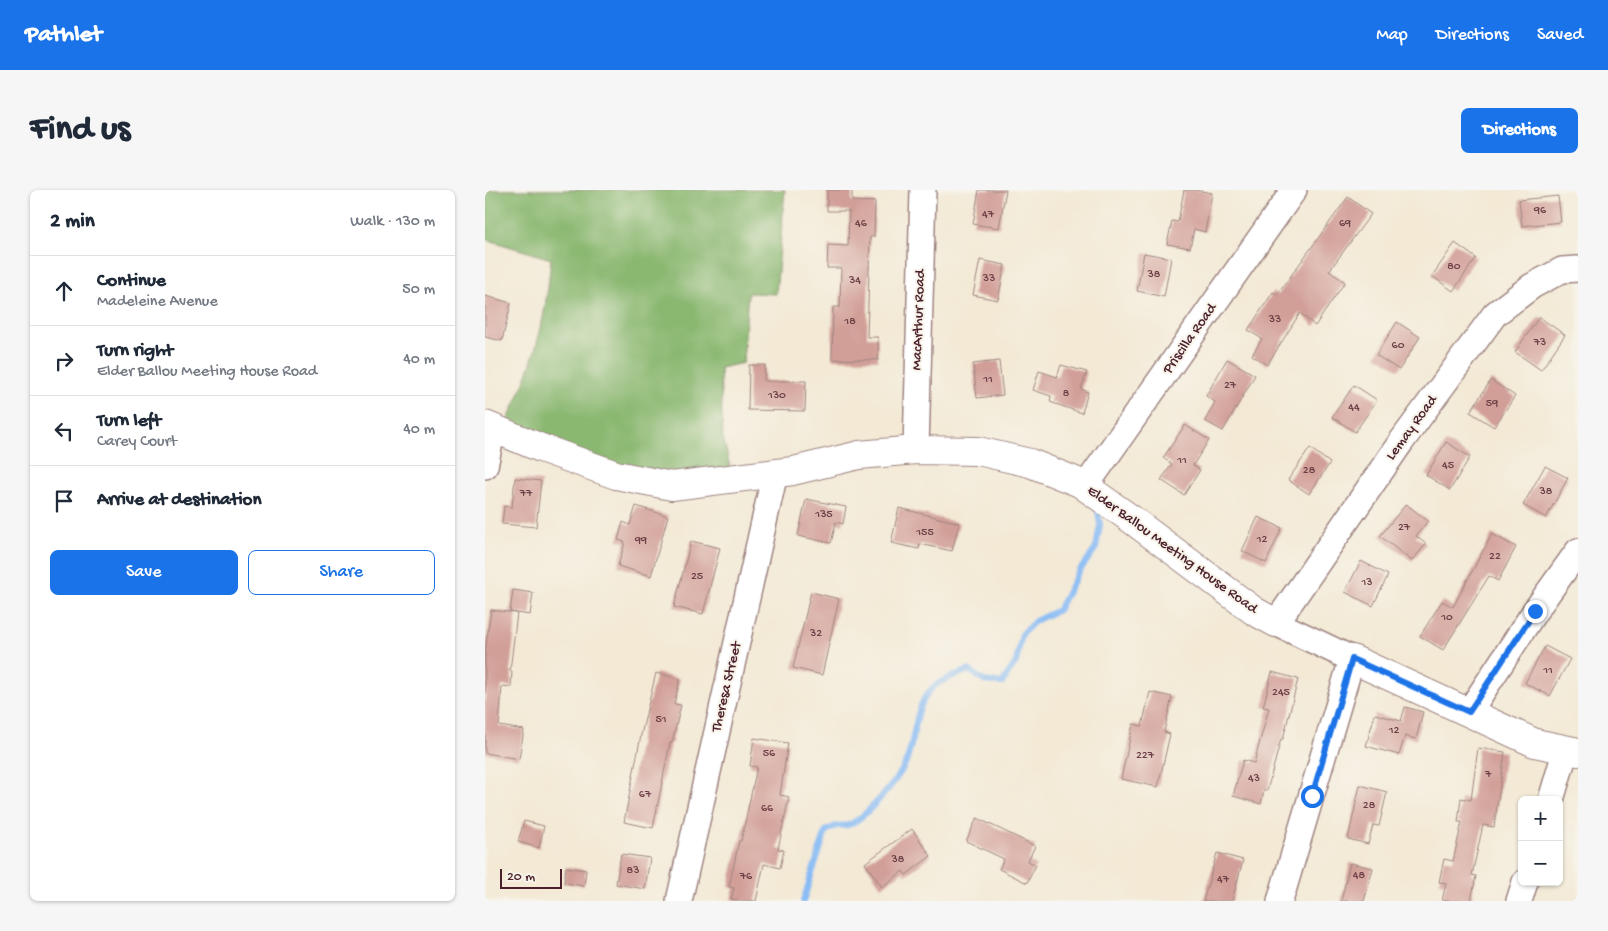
<!DOCTYPE html>
<html lang="en">
<head>
<meta charset="utf-8">
<style>
	:root { --surface:#fff; --page:#f6f6f7; --text:#1f2937; --muted:#747a83; --line:#e0e1e3; --accent:#1a73e8 }
	body { margin:0; font-family:"Gochi Hand",sans-serif; background:var(--page); color:var(--text) }
	.controls { position:absolute; right:15px; bottom:15px; display:grid; overflow:hidden; border-radius:8px; box-shadow:0 1px 4px #0004 }
	.controls button { width:45px; height:45px; display:grid; place-items:center; padding:0; border:0; border-bottom:1px solid var(--line); background:var(--surface); color:var(--text); font:25px sans-serif }
	.scale { position:absolute; left:15px; bottom:12px; width:62px; box-sizing:border-box; padding-left:5px; border:2px solid #4a1f2b; border-top:0; font-size:14px; line-height:18px; white-space:nowrap; color:#4a1f2b; -webkit-text-stroke:4px #f7f3e8; paint-order:stroke }
	.stop { position:absolute; width:15px; height:15px; margin:-11px; border:4px solid #1a73e8; border-radius:50%; background:#fff }
	.stop.end { background:#1a73e8; border-color:#fff; box-shadow:0 1px 5px #0008 }
	.list { margin:0; padding:0; list-style:none }
	h2 { display:flex; justify-content:space-between; align-items:center; height:65px; margin:0; padding:0 20px; font-size:21px }
	h2 small { font-size:16px; font-weight:400; color:var(--muted) }
	.list li { display:grid; grid-template-columns:32px 1fr auto; gap:15px; align-items:center; box-sizing:border-box; height:70px; padding:0 20px; border-top:1px solid var(--line) }
	.list b { display:block; font-size:19px; white-space:nowrap }
	.list p { margin:0; font-size:16px; white-space:nowrap; color:var(--muted) }
	.list em { font-size:16px; font-style:normal; color:var(--muted) }
	.actions { display:flex; gap:10px; padding:15px 20px }
	.actions a { flex:1; padding:11px 0; border:1px solid var(--accent); border-radius:8px; text-align:center; font-size:18px; color:var(--accent) }
	.actions .main { background:var(--accent); color:#fff }
	.icon { flex:none; width:28px; height:28px; fill:none; stroke:currentColor; stroke-width:2; stroke-linecap:round; stroke-linejoin:round }
	.map { position:relative; flex:none; width:1093px; height:711px; overflow:hidden; border-radius:8px }
	header { display:flex; align-items:center; gap:30px; box-sizing:border-box; height:70px; padding:0 25px; background:var(--accent); color:#fff }
	header strong { font-size:24px }
	nav { display:flex; gap:28px; margin-inline-start:auto; font-size:18px }
	.intro { display:flex; align-items:center; justify-content:space-between; box-sizing:border-box; height:120px; padding:0 30px }
	h1 { margin:0; font-size:35px }
	.button { padding:12px 22px; border-radius:8px; background:var(--accent); color:#fff; font-size:18px; font-weight:700 }
	main { display:flex; gap:30px; padding:0 30px }
	aside { flex:1; background:var(--surface); border-radius:8px; box-shadow:0 1px 4px #0004 }
	.map>svg:first-child { display:block }
</style>
</head>
<body>
<header>
<strong>Pathlet</strong>
<nav><a>Map</a><a>Directions</a><a>Saved</a></nav>
</header>
<div class="intro"><h1>Find us</h1><a class="button">Directions</a></div>
<main>
<aside>
<h2>2 min<small>Walk · 130 m</small></h2>
<ul class="list">
<li><svg class="icon" aria-label="ahead" viewBox="0 0 24 24"><path d="M12 20V5M6 11l6-6 6 6"/></svg><div><b>Continue</b><p>Madeleine Avenue</p></div><em>50 m</em></li>
<li><svg class="icon" aria-label="right" viewBox="0 0 24 24"><path d="M7 20v-9h11M14 6l5 5-5 5"/></svg><div><b>Turn right</b><p>Elder Ballou Meeting House Road</p></div><em>40 m</em></li>
<li><svg class="icon" aria-label="left" viewBox="0 0 24 24"><path d="M17 20v-9H6M10 6l-5 5 5 5"/></svg><div><b>Turn left</b><p>Carey Court</p></div><em>40 m</em></li>
<li><svg class="icon" aria-label="arrive" viewBox="0 0 24 24"><path d="M6 21V4h12l-3 4 3 4H6"/></svg><div><b>Arrive at destination</b></div></li>
</ul>
<div class="actions"><a class="main">Save</a><a>Share</a></div>
</aside>
<div class="map">
<svg width="1093" height="711" viewBox="0 0 1093 711">
	<rect width="100%" height="100%" fill="#f7f3e8"/>
	<filter id="ink" filterUnits="userSpaceOnUse"><feTurbulence type="fractalNoise" baseFrequency=".02" numOctaves="2"/><feDisplacementMap in="SourceGraphic" scale="10" xChannelSelector="R" yChannelSelector="G"/><feConvolveMatrix kernelMatrix="1 2 1 2 8 2 1 2 1" color-interpolation-filters="sRGB"/></filter>
	<filter id="wash" filterUnits="userSpaceOnUse"><feTurbulence type="fractalNoise" baseFrequency=".0096" numOctaves="4" result="noise"/><feDisplacementMap in="SourceGraphic" scale="20" xChannelSelector="R" yChannelSelector="G"/><feGaussianBlur stdDeviation="1.12" result="paint"/><feColorMatrix in="noise" values="0 0 0 0 0 0 0 0 0 0 0 0 0 0 0 0 0 1.4 0 .05"/><feComposite in="paint" operator="in"/></filter>
	<g filter="url(#wash)">
		<rect width="100%" height="100%" fill="#f3e9d5"/>
		<path fill="#8ab871" stroke="#6a6c4e" d="M 0,0 L 300,0 L 291,104 L 263,103 L 258,173 L 235,178 L 238,247 L 247,285 L 178,293 L 17,241 C 30,215 42,188 50,160 C 59,131 63,99 66,69 L 0,49 Z"/>
		<g fill="none" stroke-linecap="round" stroke-linejoin="round">
			<path stroke="#87bbf5" stroke-width="6" d="M 318,711 L 341,641 C 345,639 348,637 352,636 C 355,635 360,636 363,635 C 379,630 413,590 420,574 C 432,549 427,512 452,494 C 461,488 474,484 484,480 L 499,491 L 517,493 L 531,472 L 537,444 L 550,431 L 573,420 L 593,383 L 611,358 L 615,335 L 613,321"/>
		</g>
		<g id="blocks">
			<path fill="#d19f98" d="M 342,0 L 367,0 L 367,11 L 390,12 L 389,47 L 385,47 L 382,147 L 393,147 L 393,170 L 347,169 L 348,117 L 355,117 L 356,78 L 342,78 L 343,55 L 363,56 L 364,21 L 342,21 Z
				M 494,0 L 521,0 L 514,38 L 488,34 Z
				M 699,0 L 710,0 L 727,3 L 720,42 L 709,39 L 705,58 L 682,54 L 687,31 L 693,32 Z
				M 1073,6 L 1076,32 L 1037,36 L 1034,10 Z
				M 863,7 L 886,24 L 844,81 L 860,92 L 830,136 L 815,123 L 782,175 L 767,165 L 777,149 L 763,140 L 788,102 L 792,105 Z
				M 970,53 L 991,68 L 968,101 L 947,86 Z
				M 659,63 L 686,68 L 679,107 L 652,101 Z
				M 495,70 L 520,75 L 513,110 L 488,105 Z
				M 0,106 L 26,113 L 17,151 L 0,147 Z
				M 1054,127 L 1080,145 L 1056,180 L 1030,162 Z
				M 912,132 L 935,147 L 914,180 L 891,165 Z
				M 742,169 L 770,185 L 738,241 L 720,231 L 730,212 L 721,206 Z
				M 514,171 L 518,205 L 492,208 L 488,174 Z
				M 264,175 L 280,175 L 279,191 L 321,191 L 320,221 L 263,220 Z
				M 576,175 L 602,182 L 596,199 L 603,202 L 597,223 L 565,212 L 566,206 L 548,200 L 554,181 L 572,187 Z
				M 1006,190 L 1030,206 L 1009,237 L 985,222 Z
				M 869,195 L 892,210 L 870,242 L 847,227 Z
				M 700,235 L 724,250 L 708,275 L 715,280 L 699,305 L 676,290 L 687,274 L 678,268 Z
				M 961,252 L 985,267 L 965,300 L 941,285 Z
				M 825,258 L 845,273 L 824,304 L 803,290 Z
				M 1060,276 L 1083,288 L 1061,328 L 1038,315 Z
				M 30,288 L 56,291 L 51,337 L 17,334 L 19,316 L 27,317 Z
				M 321,309 L 361,317 L 358,334 L 351,332 L 346,353 L 313,346 Z
				M 921,314 L 943,331 L 931,346 L 941,354 L 927,371 L 895,346 Z
				M 151,316 L 183,326 L 166,386 L 133,376 L 140,352 L 133,350 L 138,332 L 145,335 Z
				M 414,318 L 474,333 L 467,361 L 435,354 L 434,359 L 406,353 Z
				M 773,327 L 797,338 L 781,373 L 757,361 Z
				M 1007,344 L 1031,357 L 1013,391 L 1004,386 L 958,460 L 935,446 L 957,411 L 968,417 Z
				M 206,351 L 235,358 L 218,424 L 189,417 Z
				M 876,371 L 903,385 L 888,416 L 860,402 Z
				M 28,400 L 48,403 L 45,425 L 25,422 Z
				M 326,402 L 354,409 L 337,485 L 308,478 Z
				M 6,420 L 32,423 L 25,481 L 27,481 L 26,497 L 17,496 L 14,536 L 39,540 L 34,569 L 0,563 L 0,462 Z
				M 1060,456 L 1085,469 L 1065,506 L 1040,493 Z
				M 787,482 L 813,489 L 798,549 L 796,549 L 782,601 L 779,600 L 776,614 L 748,606 L 758,570 L 769,573 L 784,518 L 778,517 Z
				M 171,483 L 195,489 L 189,514 L 196,515 L 187,553 L 185,553 L 168,638 L 139,632 L 156,545 Z
				M 665,502 L 687,507 L 679,542 L 685,544 L 673,597 L 636,589 L 648,534 L 657,536 Z
				M 920,517 L 938,522 L 931,549 L 920,546 L 914,565 L 881,556 L 890,524 L 916,531 Z
				M 269,548 L 303,553 L 295,605 L 304,607 L 293,659 L 299,660 L 295,678 L 279,674 L 271,711 L 256,711 L 246,709 L 249,698 L 244,697 L 254,651 L 256,651 L 272,577 L 265,576 Z
				M 993,558 L 1020,562 L 1009,637 L 998,635 L 987,685 L 991,686 L 986,711 L 957,711 L 961,693 L 954,692 L 959,669 L 968,671 L 977,632 L 973,632 L 976,608 L 986,610 Z
				M 875,595 L 902,602 L 894,636 L 888,635 L 883,654 L 863,649 Z
				M 492,628 L 550,656 L 543,671 L 551,675 L 542,693 L 514,679 L 519,669 L 481,651 Z
				M 39,631 L 59,636 L 54,658 L 33,652 Z
				M 427,639 L 446,666 L 421,685 L 418,681 L 397,697 L 380,673 Z
				M 732,663 L 758,670 L 747,711 L 718,711 Z
				M 136,664 L 165,668 L 160,699 L 131,694 Z
				M 865,673 L 888,678 L 879,711 L 856,711 Z
				M 81,677 L 101,680 L 99,696 L 79,693 Z"/>
		</g>
	</g>
	<g filter="url(#ink)">
		<use href="#blocks" fill-opacity="0" stroke="#9e8480" stroke-width="1"/>
		<g fill="none" stroke-linecap="round" stroke-linejoin="round">
			<g stroke="#9e8480" stroke-width="28">
				<path id="minor" d="M 431,260 L 438,0
					M 0,276 L 8,238
					M 600,297 L 809,0
					M 984,522 L 1050,421 L 1093,361
					M 1066,610 L 1081,559
					M 194,711 L 290,283
					M 795,711 L 867,469 L 791,433 L 916,252 L 1010,124 L 1047,96 L 1077,80 L 1093,79
					M 1034,711 L 1040,692"/>
			</g>
			<g stroke="#9e8480" stroke-width="30">
				<path id="tertiary" d="M 0,235 L 56,258 L 131,285 L 187,296 L 308,281 L 374,265 L 431,260 L 493,261 L 545,273 L 595,293 L 646,329 L 769,421 L 791,433
					M 867,469 L 1050,553 L 1093,562"/>
			</g>
			<use href="#minor" stroke="#fff" stroke-width="25"/>
			<use href="#tertiary" stroke="#fff" stroke-width="28"/>
		</g>
	</g>
	<g fill="none" stroke-linecap="round" stroke-linejoin="round" filter="url(#ink)">
		<path stroke="#1a73e8" stroke-width="6" d="M 827,606 L 867,469 L 984,522 L 1050,421"/>
	</g>
	<g text-anchor="middle" dominant-baseline="central" stroke-width="4" stroke-linejoin="round" paint-order="stroke">
		<g font-size="12" fill="#6c3f46">
			<text x="1055" y="21">96</text>
			<text x="503" y="25">47</text>
			<text x="376" y="34">46</text>
			<text x="860" y="34">69</text>
			<text x="969" y="77">80</text>
			<text x="669" y="85">38</text>
			<text x="504" y="89">33</text>
			<text x="370" y="91">34</text>
			<text x="790" y="130">33</text>
			<text x="365" y="132">18</text>
			<text x="1055" y="153">73</text>
			<text x="913" y="156">60</text>
			<text x="503" y="190">11</text>
			<text x="745" y="196">27</text>
			<text x="581" y="204">8</text>
			<text x="292" y="206">130</text>
			<text x="1007" y="214">59</text>
			<text x="869" y="218">44</text>
			<text x="697" y="271">11</text>
			<text x="963" y="276">45</text>
			<text x="824" y="281">28</text>
			<text x="1061" y="302">38</text>
			<text x="41" y="304">77</text>
			<text x="339" y="325">135</text>
			<text x="919" y="338">27</text>
			<text x="440" y="343">155</text>
			<text x="777" y="350">12</text>
			<text x="156" y="351">99</text>
			<text x="1010" y="367">22</text>
			<text x="212" y="387">25</text>
			<text x="882" y="393">13</text>
			<text x="962" y="428">10</text>
			<text x="331" y="444">32</text>
			<text x="1063" y="481">11</text>
			<text x="796" y="503">245</text>
			<text x="176" y="530">51</text>
			<text x="909" y="541">12</text>
			<text x="284" y="564">56</text>
			<text x="660" y="566">227</text>
			<text x="1003" y="585">7</text>
			<text x="769" y="589">43</text>
			<text x="160" y="605">67</text>
			<text x="884" y="616">28</text>
			<text x="282" y="619">66</text>
			<text x="413" y="670">38</text>
			<text x="148" y="681">83</text>
			<text x="874" y="686">48</text>
			<text x="261" y="687">76</text>
			<text x="738" y="690">47</text>
		</g>
		<g font-size="15" fill="#4a1f2b" stroke="#f7f3e8">
			<text transform="translate(434 130) rotate(-88)">MacArthur Road</text>
			<text transform="translate(705 149) rotate(-55)">Priscilla Road</text>
			<text transform="translate(927 238) rotate(-54)">Lemay Road</text>
			<text transform="translate(687 360) rotate(36)">Elder Ballou Meeting House Road</text>
			<text transform="translate(242 497) rotate(-77)">Theresa Street</text>
		</g>
	</g>
</svg>
<div class="controls">
<button>+</button>
<button>−</button>
</div>
<div class="scale">20 m</div>
<div class="stop" style="left:827px;top:606px"></div>
<div class="stop end" style="left:1050px;top:421px"></div>
</div>
</main>
</body>
</html>
